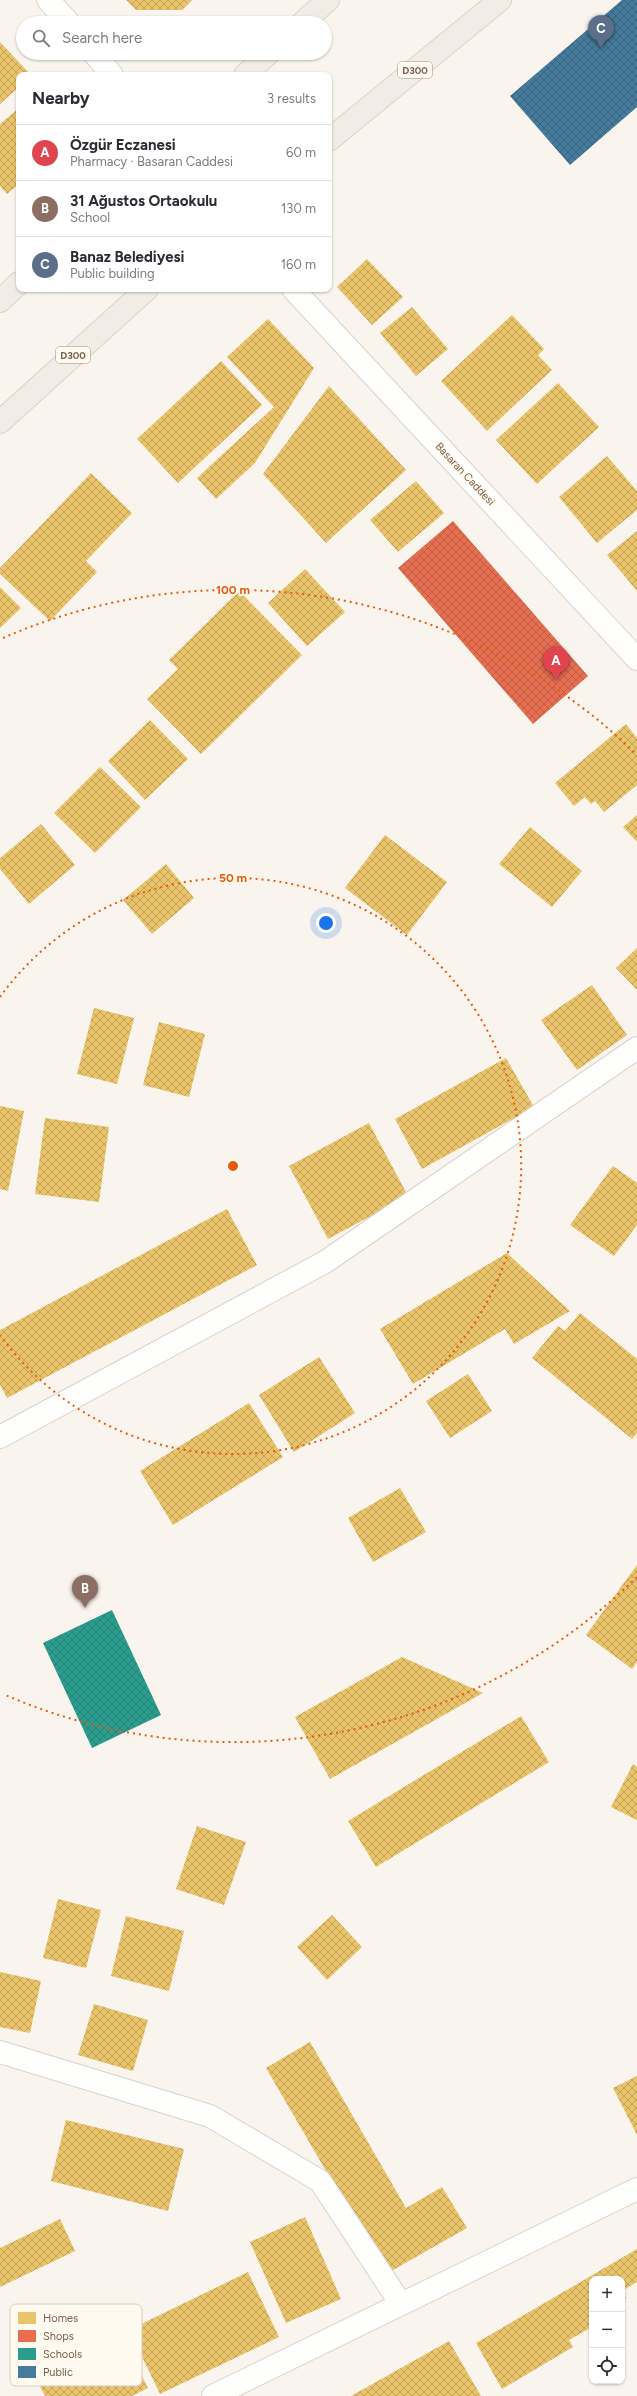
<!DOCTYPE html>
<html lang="en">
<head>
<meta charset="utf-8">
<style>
	:root { --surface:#fff; --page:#f2f2f3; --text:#2b2b33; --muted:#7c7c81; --line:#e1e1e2; --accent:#625a58 }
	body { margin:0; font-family:Figtree,sans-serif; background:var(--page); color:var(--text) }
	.controls { position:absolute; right:12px; bottom:12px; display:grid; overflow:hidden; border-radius:8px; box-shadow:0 1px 3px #0004 }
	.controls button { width:36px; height:36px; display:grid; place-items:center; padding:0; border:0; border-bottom:1px solid var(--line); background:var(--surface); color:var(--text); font:20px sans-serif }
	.you { position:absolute; left:326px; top:923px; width:14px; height:14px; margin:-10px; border:3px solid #fff; border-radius:50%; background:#1a73e8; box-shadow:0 0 0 6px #1a73e833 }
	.badge { display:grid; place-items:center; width:26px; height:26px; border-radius:50%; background:var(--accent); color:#fff; font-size:13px; font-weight:700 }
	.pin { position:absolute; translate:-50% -33px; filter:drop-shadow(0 1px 2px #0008) }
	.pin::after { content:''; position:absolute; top:21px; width:14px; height:12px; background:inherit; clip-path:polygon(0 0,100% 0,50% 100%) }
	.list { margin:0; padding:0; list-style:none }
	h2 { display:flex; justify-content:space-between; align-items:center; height:52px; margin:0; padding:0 16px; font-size:17px }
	h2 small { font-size:13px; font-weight:400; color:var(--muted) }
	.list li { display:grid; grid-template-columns:26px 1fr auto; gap:12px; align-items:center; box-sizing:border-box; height:56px; padding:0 16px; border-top:1px solid var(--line) }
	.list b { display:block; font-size:15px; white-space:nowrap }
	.list p { margin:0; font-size:13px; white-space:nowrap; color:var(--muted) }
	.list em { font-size:13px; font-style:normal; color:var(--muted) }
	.icon { flex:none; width:22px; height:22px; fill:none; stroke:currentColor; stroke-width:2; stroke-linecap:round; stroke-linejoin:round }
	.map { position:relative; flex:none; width:637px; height:2396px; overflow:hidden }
	.search { position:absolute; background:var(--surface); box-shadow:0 1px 3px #0004; left:16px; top:16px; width:316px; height:44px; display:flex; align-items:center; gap:10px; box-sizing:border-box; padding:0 14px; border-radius:22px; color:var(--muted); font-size:15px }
	.panel { position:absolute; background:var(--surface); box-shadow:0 1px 3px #0004; left:16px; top:72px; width:316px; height:220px; border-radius:8px }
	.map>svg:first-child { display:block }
</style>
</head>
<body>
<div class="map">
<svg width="637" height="2396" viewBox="0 0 637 2396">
	<defs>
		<pattern id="homes-cross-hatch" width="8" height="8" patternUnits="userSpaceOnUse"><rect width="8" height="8" fill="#e9c46a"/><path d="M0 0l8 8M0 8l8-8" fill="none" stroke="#c2a259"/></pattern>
		<pattern id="shops-cross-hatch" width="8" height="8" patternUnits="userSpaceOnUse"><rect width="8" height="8" fill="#e76f51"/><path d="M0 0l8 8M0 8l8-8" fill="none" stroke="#c05e45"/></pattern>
		<pattern id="schools-cross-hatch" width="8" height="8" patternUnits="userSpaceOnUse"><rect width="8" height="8" fill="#2a9d8f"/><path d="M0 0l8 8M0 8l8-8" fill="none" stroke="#298377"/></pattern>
		<pattern id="public-cross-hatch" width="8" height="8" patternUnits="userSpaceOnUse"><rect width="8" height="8" fill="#457b9d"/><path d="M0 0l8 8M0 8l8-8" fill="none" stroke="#3d637c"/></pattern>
	</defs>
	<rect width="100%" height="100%" fill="#f9f5ee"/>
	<path fill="url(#homes-cross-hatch)" d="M 126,0 L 192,0 L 182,10 L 136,10 Z
		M 0,42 L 31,75 L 19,75 L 19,87 L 0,104 Z
		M 19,108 L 19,184 L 7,194 L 0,186 L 0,124 Z
		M 367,259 L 403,297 L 372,325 L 337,287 Z
		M 412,307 L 448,349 L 416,376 L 380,333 Z
		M 512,315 L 544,349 L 538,355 L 552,370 L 487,431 L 441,381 Z
		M 268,319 L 314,368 L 255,463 L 216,499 L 197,478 L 274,407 L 227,357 Z
		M 221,361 L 262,405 L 178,483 L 137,439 Z
		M 558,383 L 599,427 L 537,484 L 496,440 Z
		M 329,386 L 406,470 L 326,543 L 263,474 Z
		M 607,456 L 637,491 L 637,510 L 597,543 L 559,497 Z
		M 91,473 L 132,513 L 86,561 L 97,572 L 50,621 L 0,574 L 0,568 Z
		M 416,481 L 444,513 L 398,552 L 370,520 Z
		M 637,531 L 637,591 L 607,555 Z
		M 305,569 L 345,612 L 307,646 L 268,603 Z
		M 0,587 L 21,608 L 0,628 Z
		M 239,591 L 302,655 L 201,754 L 147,699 L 178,669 L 169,660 Z
		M 150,720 L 188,759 L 145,800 L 108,761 Z
		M 626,724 L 637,738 L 637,785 L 604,812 L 595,801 L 591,804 L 585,797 L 574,806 L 555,783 Z
		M 100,767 L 141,807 L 95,853 L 54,813 Z
		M 637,815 L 637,842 L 623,827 Z
		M 41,824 L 75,865 L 29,904 L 0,869 L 0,858 Z
		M 530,827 L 582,871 L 552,907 L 499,864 Z
		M 385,835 L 447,882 L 407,935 L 345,888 Z
		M 166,864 L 194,898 L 152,934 L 123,900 Z
		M 637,948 L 637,990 L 616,968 Z
		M 592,985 L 627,1035 L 577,1070 L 541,1020 Z
		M 94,1008 L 134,1018 L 117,1084 L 77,1074 Z
		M 159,1022 L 205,1034 L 189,1097 L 143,1085 Z
		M 506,1058 L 534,1107 L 422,1169 L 395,1119 Z
		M 0,1106 L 24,1111 L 8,1191 L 0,1189 Z
		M 45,1118 L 109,1127 L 99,1202 L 35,1194 Z
		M 369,1123 L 408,1196 L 328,1239 L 289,1166 Z
		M 613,1166 L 637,1183 L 637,1225 L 614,1256 L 570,1225 Z
		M 227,1209 L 257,1265 L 7,1398 L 0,1385 L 0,1330 Z
		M 507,1253 L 570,1311 L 514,1344 L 505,1329 L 413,1384 L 380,1329 Z
		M 580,1313 L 637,1359 L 637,1433 L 632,1439 L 532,1358 L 558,1326 L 565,1331 Z
		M 319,1357 L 355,1413 L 294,1452 L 259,1395 Z
		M 468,1374 L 492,1411 L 450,1438 L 426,1401 Z
		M 249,1403 L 283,1457 L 173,1525 L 140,1471 Z
		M 400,1488 L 426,1532 L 373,1562 L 348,1518 Z
		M 637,1565 L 637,1662 L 632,1669 L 586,1635 Z
		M 402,1657 L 483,1693 L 330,1779 L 295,1717 Z
		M 521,1716 L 549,1762 L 376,1867 L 348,1821 Z
		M 633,1764 L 637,1767 L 637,1820 L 611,1807 Z
		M 197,1826 L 246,1842 L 224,1905 L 176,1889 Z
		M 58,1899 L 101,1910 L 86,1968 L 43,1958 Z
		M 332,1915 L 362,1947 L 327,1980 L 297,1947 Z
		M 126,1916 L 184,1931 L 169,1991 L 111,1976 Z
		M 0,1972 L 41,1981 L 30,2033 L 0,2027 Z
		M 94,2004 L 148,2020 L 133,2071 L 78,2055 Z
		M 310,2042 L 406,2208 L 442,2187 L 467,2228 L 386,2274 L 266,2068 Z
		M 637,2076 L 637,2135 L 613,2088 Z
		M 66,2120 L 184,2149 L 168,2211 L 51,2181 Z
		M 305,2217 L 341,2299 L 286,2323 L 250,2242 Z
		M 60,2219 L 75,2251 L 0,2287 L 0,2248 Z
		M 637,2249 L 637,2282 L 622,2291 L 622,2279 L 592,2279 L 592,2327 L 569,2340 L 573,2347 L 502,2389 L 476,2343 Z
		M 248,2272 L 279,2337 L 160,2394 L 129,2330 Z
		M 622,2291 L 626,2298 L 622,2300 Z
		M 106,2306 L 148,2388 L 132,2396 L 45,2396 L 21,2349 Z
		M 449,2341 L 481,2396 L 351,2396 Z"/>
	<path fill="url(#shops-cross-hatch)" d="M 453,521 L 588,676 L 533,724 L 398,568 Z"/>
	<path fill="url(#schools-cross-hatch)" d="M 112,1610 L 161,1715 L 92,1748 L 43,1643 Z"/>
	<path fill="url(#public-cross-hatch)" d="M 622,0 L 637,0 L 637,107 L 570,165 L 510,96 Z"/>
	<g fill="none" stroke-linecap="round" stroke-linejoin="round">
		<g stroke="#d8d2cc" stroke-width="24">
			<path id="minor" d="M 0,1437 L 325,1262 L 637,1048
				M 0,2052 L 210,2116 L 320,2181 L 401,2304"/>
		</g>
		<g stroke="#d8d2cc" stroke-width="24">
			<path id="tertiary" d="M 48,0 L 69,23
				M 94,53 L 112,75
				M 293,289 L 637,659
				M 213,2396 L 637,2189"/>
		</g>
		<g stroke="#dad2cb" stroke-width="24">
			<path id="trunk" d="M 302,23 L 328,0
				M 245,75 L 269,53
				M 329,140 L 500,0
				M 0,301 L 19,283
				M 0,422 L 147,289"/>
		</g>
		<use href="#minor" stroke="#fefefc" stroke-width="22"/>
		<use href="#tertiary" stroke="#fefefc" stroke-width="22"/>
		<use href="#trunk" stroke="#f2ece6" stroke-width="22"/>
	</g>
	<g fill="none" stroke="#e8590c" stroke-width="2" stroke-dasharray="2 4">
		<path d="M0 997A288 288 0 1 1 0 1335"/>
		<path d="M637 1577A576 576 0 0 1 3 1694M3 638A576 576 0 0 1 637 755"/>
	</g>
	<g text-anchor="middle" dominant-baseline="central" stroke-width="4" stroke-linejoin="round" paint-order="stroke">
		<g fill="#fffaf0" stroke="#a08e7d" stroke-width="1">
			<rect x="398" y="62" width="34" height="16" rx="3"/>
			<rect x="56" y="347" width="34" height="16" rx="3"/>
		</g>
		<g font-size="10" font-weight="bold" fill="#785f4c">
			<text x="415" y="70">D300</text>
			<text x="73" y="355">D300</text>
		</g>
		<g font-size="11" fill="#785f4c" stroke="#fffaf0">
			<text transform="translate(465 474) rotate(47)">Basaran Caddesi</text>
		</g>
	</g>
	<rect x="10" y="2304" width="132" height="82" rx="6" fill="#fffaf0" stroke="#d6ccbf" stroke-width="1"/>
	<rect x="18" y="2312" width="18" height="12" fill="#e9c46a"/>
	<rect x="18" y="2330" width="18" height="12" fill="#e76f51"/>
	<rect x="18" y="2348" width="18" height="12" fill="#2a9d8f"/>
	<rect x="18" y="2366" width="18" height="12" fill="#457b9d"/>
	<g font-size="11" fill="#785f4c">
		<text x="43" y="2322">Homes</text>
		<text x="43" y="2340">Shops</text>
		<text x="43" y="2358">Schools</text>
		<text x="43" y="2376">Public</text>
	</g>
	<circle cx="233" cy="1166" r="6" fill="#e8590c" stroke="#fffaf0" stroke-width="2"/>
	<g font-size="12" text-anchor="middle" font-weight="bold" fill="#e8590c" stroke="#fffaf0" stroke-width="4" stroke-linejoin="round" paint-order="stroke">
		<text x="233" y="594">100 m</text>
		<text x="233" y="882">50 m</text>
	</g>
</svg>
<div class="controls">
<button>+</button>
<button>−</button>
<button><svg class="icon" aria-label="locate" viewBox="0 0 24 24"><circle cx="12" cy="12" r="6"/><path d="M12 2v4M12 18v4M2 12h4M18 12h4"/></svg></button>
</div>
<div class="you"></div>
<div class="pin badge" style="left:556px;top:680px;background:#e0444e">A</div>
<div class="pin badge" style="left:85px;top:1608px;background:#8d6e63">B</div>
<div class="pin badge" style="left:601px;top:48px;background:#5c6f8a">C</div>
<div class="search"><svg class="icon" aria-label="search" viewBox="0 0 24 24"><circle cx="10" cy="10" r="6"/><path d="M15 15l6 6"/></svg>Search here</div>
<section class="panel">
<h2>Nearby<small>3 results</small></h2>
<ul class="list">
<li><span class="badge" style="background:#e0444e">A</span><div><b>Özgür Eczanesi</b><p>Pharmacy · Basaran Caddesi</p></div><em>60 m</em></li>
<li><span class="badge" style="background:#8d6e63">B</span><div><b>31 Ağustos Ortaokulu</b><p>School</p></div><em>130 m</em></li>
<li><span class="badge" style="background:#5c6f8a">C</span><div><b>Banaz Belediyesi</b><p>Public building</p></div><em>160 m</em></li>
</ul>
</section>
</div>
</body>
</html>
